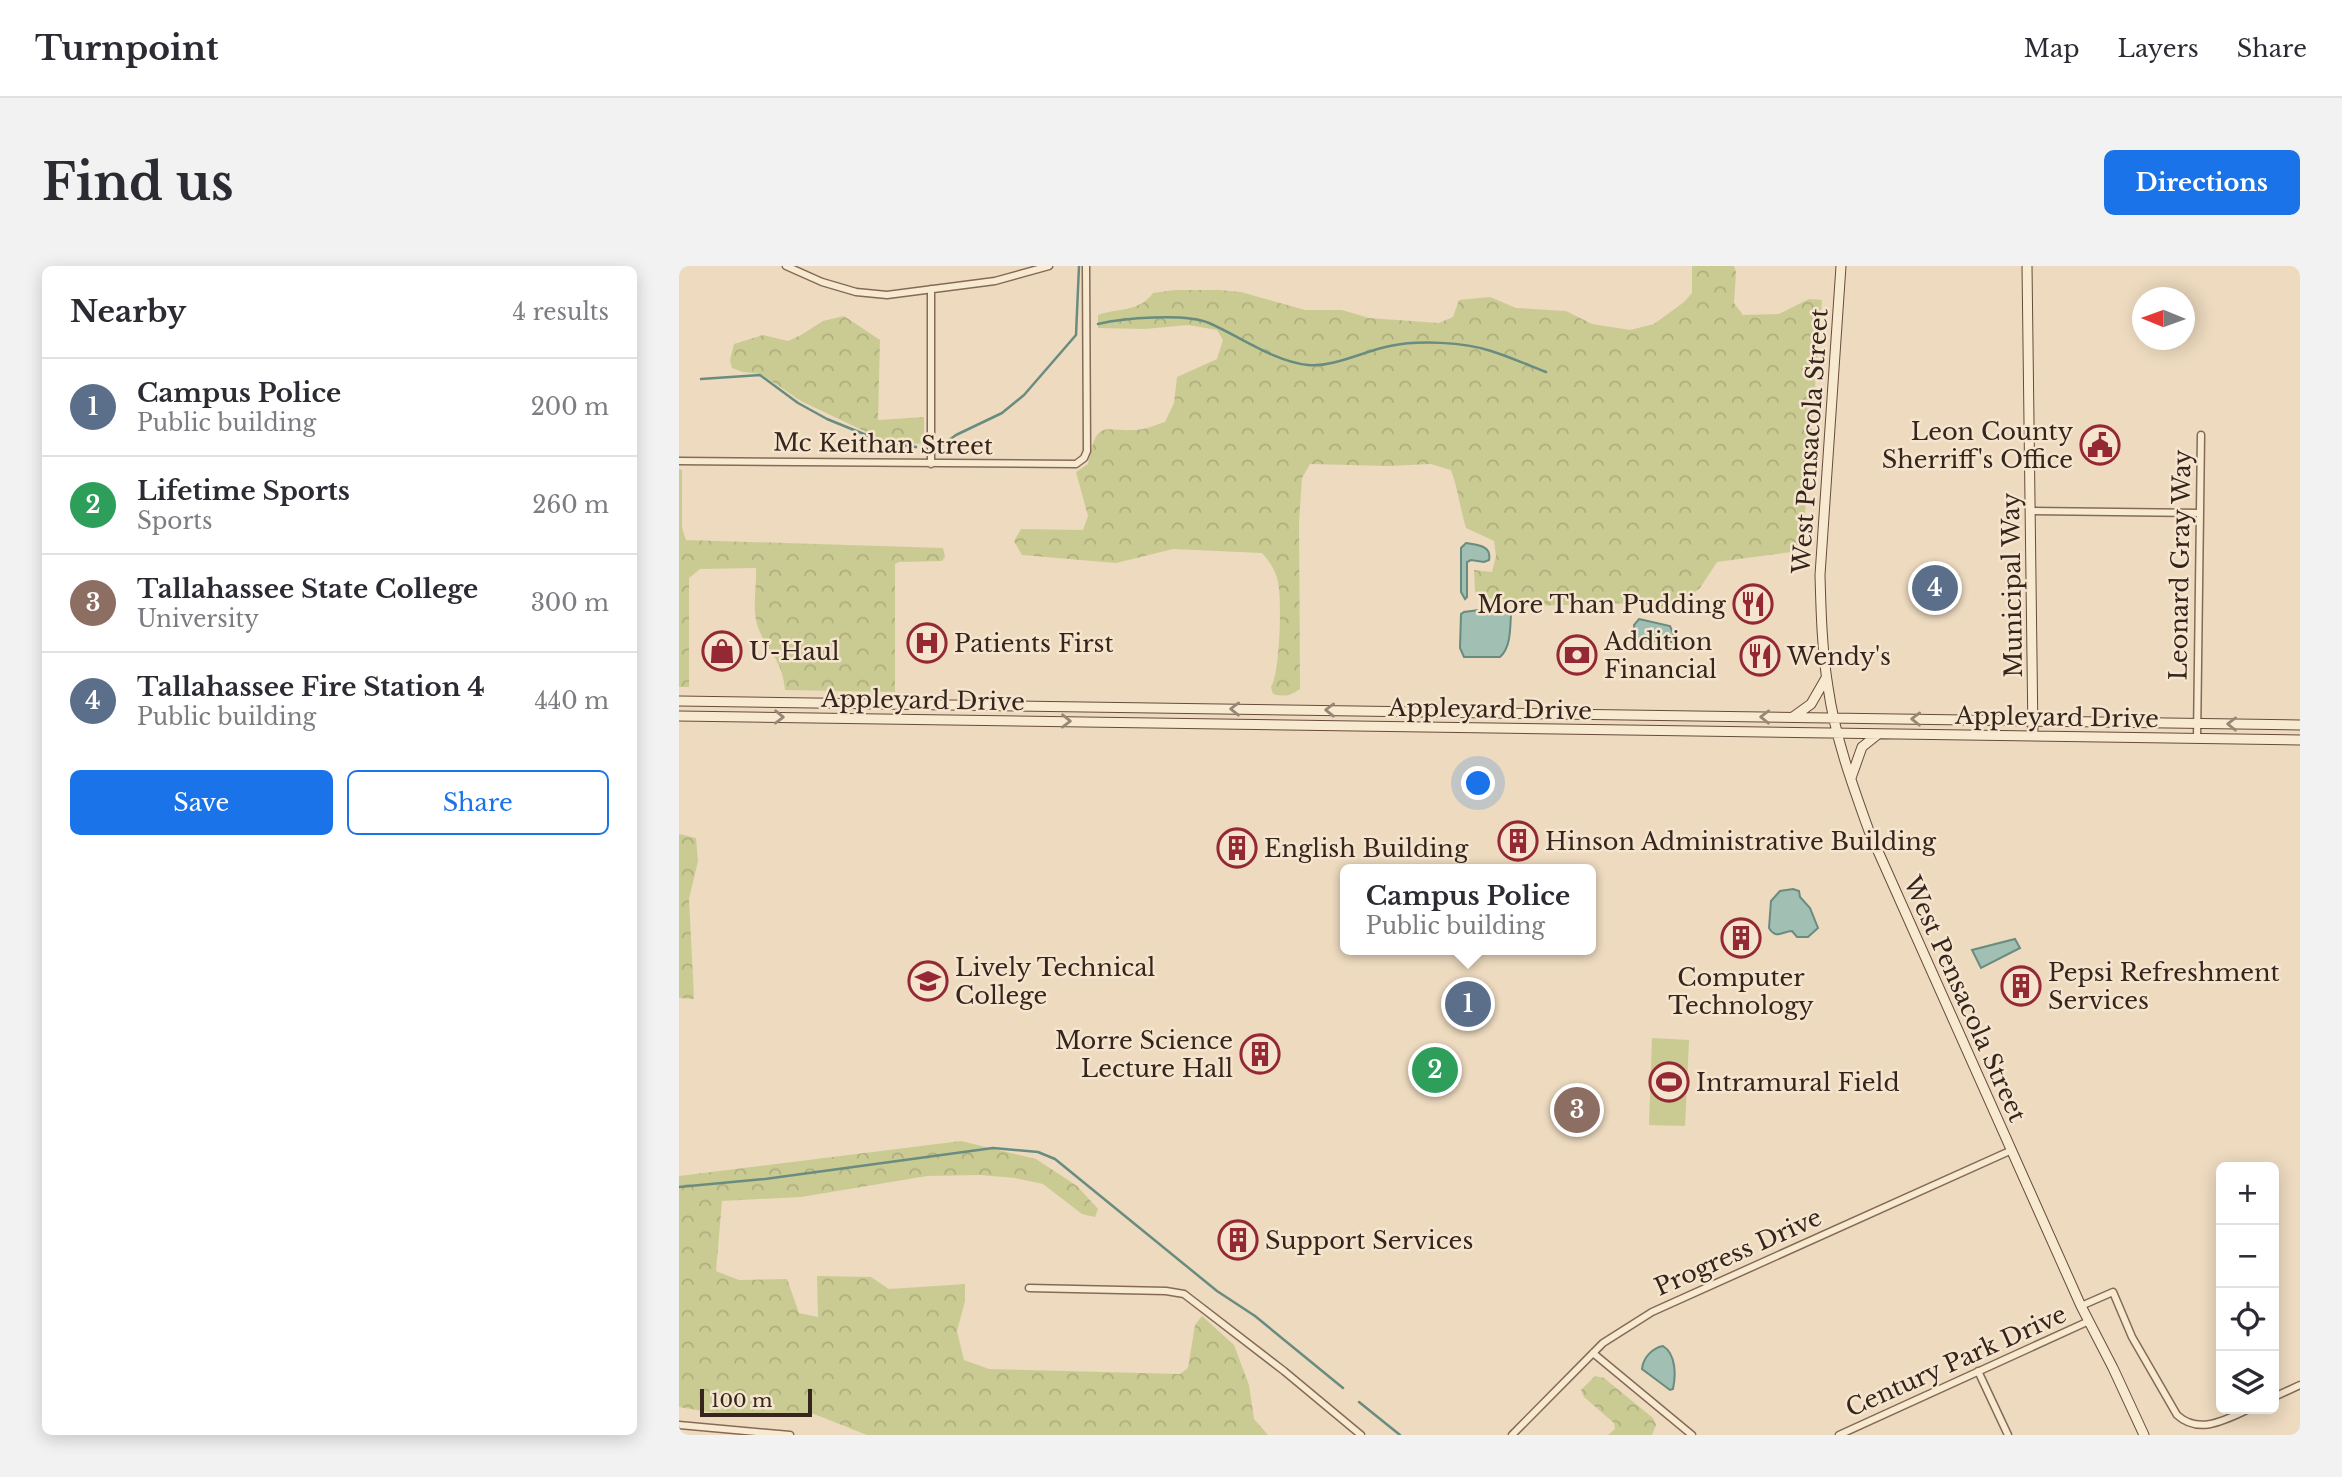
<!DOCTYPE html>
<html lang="en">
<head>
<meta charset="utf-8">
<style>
	:root { --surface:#fff; --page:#f2f2f3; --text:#2b2b33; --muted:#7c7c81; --line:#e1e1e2; --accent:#1a73e8 }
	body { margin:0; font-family:"Libre Baskerville",serif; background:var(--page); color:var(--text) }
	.controls { position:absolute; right:21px; bottom:21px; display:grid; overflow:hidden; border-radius:10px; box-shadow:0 4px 18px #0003 }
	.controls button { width:63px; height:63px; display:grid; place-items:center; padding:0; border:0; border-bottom:2px solid var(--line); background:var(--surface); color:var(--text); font:35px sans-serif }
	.compass { position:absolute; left:1453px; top:21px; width:63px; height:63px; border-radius:50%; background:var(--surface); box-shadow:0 4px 18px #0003; rotate:271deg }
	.scale { position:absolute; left:21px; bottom:18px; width:112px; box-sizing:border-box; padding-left:7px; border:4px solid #35251c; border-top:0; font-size:19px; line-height:24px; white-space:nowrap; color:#35251c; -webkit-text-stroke:5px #f5e5ce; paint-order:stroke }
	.you { position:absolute; left:800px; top:518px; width:24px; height:24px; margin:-18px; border:5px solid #fff; border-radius:50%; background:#1a73e8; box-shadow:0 0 0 10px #1a73e833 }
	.badge { display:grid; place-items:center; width:46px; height:46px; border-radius:50%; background:var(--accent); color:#fff; font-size:23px; font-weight:700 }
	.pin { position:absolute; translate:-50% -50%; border:4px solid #fff; box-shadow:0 2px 7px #0006 }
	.popup { position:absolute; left:661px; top:598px; width:256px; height:91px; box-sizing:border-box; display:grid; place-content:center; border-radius:10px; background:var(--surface); filter:drop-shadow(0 2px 5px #0005); font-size:23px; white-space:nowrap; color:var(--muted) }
	.popup b { font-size:26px; color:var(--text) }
	.popup::after { content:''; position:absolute; left:50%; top:100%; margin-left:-14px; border:14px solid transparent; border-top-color:var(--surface) }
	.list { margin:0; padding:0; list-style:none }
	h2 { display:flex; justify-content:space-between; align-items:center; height:91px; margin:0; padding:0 28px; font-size:30px }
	h2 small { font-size:23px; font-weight:400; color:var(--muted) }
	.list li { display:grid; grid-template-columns:46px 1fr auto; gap:21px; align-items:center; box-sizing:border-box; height:98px; padding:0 28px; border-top:2px solid var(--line) }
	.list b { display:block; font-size:26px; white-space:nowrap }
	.list p { margin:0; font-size:23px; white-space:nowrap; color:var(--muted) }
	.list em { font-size:23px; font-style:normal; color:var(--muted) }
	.actions { display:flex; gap:14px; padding:21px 28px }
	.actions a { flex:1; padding:16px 0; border:2px solid var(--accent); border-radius:10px; text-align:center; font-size:24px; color:var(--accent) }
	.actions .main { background:var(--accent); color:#fff }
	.icon { flex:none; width:38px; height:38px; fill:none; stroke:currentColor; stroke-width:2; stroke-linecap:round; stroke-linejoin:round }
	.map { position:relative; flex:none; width:1621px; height:1169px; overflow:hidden; border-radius:10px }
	header { display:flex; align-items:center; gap:42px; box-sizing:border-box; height:98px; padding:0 35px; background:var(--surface); border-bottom:2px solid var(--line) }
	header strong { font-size:33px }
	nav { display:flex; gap:38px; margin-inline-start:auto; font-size:24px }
	.intro { display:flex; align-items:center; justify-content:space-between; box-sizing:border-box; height:168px; padding:0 42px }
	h1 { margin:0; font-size:49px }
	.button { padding:18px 32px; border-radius:10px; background:var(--accent); color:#fff; font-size:24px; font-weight:700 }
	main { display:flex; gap:42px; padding:0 42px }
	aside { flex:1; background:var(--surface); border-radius:10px; box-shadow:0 4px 18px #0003 }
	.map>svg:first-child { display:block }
</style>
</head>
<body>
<header>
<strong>Turnpoint</strong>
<nav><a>Map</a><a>Layers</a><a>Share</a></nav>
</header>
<div class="intro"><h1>Find us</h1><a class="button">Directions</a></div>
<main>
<aside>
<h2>Nearby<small>4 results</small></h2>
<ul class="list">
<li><span class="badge" style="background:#5c6f8a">1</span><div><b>Campus Police</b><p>Public building</p></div><em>200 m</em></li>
<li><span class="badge" style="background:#2e9e5b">2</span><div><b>Lifetime Sports</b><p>Sports</p></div><em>260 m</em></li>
<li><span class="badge" style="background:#8d6e63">3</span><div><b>Tallahassee State College</b><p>University</p></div><em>300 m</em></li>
<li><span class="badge" style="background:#5c6f8a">4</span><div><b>Tallahassee Fire Station 4</b><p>Public building</p></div><em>440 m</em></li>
</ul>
<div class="actions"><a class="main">Save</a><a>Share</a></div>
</aside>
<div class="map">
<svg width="1621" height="1169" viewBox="0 0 1621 1169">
	<defs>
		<pattern id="forest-crowns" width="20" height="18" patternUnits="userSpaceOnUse" patternTransform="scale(1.75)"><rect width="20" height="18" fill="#cacb93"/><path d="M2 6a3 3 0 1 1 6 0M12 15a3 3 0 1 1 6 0" fill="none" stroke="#aeae7e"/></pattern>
	</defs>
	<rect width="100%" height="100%" fill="#eddabf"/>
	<path fill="url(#forest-crowns)" d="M 1013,0 L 1055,0 L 1057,6 L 1055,37 L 1064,49 L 1100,48 L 1130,33 L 1143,34 L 1124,273 L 1113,286 L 1038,296 L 1021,322 L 1006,333 L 984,343 L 962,337 L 847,340 L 825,333 L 800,332 L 796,325 L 795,304 L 813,306 L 817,290 L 815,275 L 787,262 C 781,242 779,223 772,204 L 752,198 L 709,200 L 631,198 L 623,212 L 620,255 L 621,423 C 611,430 606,431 594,428 L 592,421 C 601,408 603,333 599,316 C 597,305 591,296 583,287 L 494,283 L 437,297 L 343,289 L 335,275 L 342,263 L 404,264 L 409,250 L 397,206 L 409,198 C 419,147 426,169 464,163 C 471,162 479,158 486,156 L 495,137 L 498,111 L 538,93 L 544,74 L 538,64 L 509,59 L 466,63 L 419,62 L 419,49 C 439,42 461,46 474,27 L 496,24 L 540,24 L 562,26 L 626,44 L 663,44 L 690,52 L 760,57 L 774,51 L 780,34 L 811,31 L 837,42 L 887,45 L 913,58 L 951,64 L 975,58 L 1005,36 L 1013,27 Z
		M 165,50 L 201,74 L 199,154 L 245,151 L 245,178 L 206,175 L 122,135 L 82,108 L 64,106 L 53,102 L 51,94 L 55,78 L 84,69 L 109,75 L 122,69 L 144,55 Z
		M 0,203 L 3,204 L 3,262 L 7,274 L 264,282 L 266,291 L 263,295 L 220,296 L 216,298 L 216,426 L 106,424 C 103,390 86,385 78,358 C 73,341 78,319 77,302 L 21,303 L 10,312 L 10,421 L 0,421 Z
		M 0,568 L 17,572 L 19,595 L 10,633 L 15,733 L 0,732 Z
		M 282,875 L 357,893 L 398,920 L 419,943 L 416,951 L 403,948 L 364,918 L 336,912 L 301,909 L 248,910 L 122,931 L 43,935 L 37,1005 L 60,1014 L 108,1013 L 120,1047 L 139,1051 L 138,1010 L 192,1011 L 210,1023 L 286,1018 L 286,1035 L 278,1065 L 285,1094 L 310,1103 L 501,1108 L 509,1102 L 516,1059 L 523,1050 L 555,1079 L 570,1119 L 575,1153 L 589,1169 L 188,1169 L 135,1148 L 41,1148 L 0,1141 L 0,910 Z
		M 916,1110 L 925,1112 L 974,1152 L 977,1159 L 973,1169 L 929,1169 L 936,1163 L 935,1157 L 905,1131 L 902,1124 Z"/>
	<path fill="#cacb93" d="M 973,772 L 1010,774 L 1006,860 L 970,859 Z"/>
	<path fill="#a2bfb3" stroke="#698c80" stroke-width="2" d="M 787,277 C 798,279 813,279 810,294 L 805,296 L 792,294 L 788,296 L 788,331 L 786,333 L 782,326 L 782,282 Z
		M 809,338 L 822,339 L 832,348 C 831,363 832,381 821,391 L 785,391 L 781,382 L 782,348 L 785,346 L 800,344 Z
		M 960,353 L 991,360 L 995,369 L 993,376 L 957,374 L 955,359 Z
		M 1114,623 L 1120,625 L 1121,631 L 1131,642 L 1139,662 L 1129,671 L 1118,671 L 1113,665 C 1104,665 1097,674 1090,662 L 1092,635 L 1101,625 Z
		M 1336,673 L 1341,682 L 1302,702 L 1293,684 Z
		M 984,1080 C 997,1088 997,1109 994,1123 L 991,1124 L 963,1103 C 964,1092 973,1082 984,1080 Z"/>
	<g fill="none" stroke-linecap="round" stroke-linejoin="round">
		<path stroke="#698c80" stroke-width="2.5" d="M 419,58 C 444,52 506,47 530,57 C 562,71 594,95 629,99 C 653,102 685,85 711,80 C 739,74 785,76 812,85 C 831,91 849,99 867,106
			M 22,113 L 81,109 L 119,137 L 148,153 L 207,177 L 237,181
			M 262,180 L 277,169 L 323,147 L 345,129 L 397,69 L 400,0
			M 0,921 L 86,913 L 314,882 L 359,886 L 376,893 L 538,1025 L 576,1050 L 664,1122
			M 680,1136 L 721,1169"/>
		<g stroke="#856b57" stroke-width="9">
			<path id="street" d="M 107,0 L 143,16 L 177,26 L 208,29 L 316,15 L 370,0
				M 0,195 L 397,198 L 405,192 L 408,185 L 407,0
				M 252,198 L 252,23
				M 1351,245 L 1521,247
				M 1518,473 L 1522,169
				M 350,1022 L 487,1025 L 505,1028 L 605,1105 L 682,1169
				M 1402,1040 L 1434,1026 L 1453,1071 L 1498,1149 C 1520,1169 1546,1154 1570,1143
				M 914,1087 L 1013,1169
				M 1299,1105 L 1329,1169
				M 1595,1131 L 1621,1119
				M 0,1159 L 111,1169
				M 833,1169 L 924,1077 L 973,1046 L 1333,884
				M 1160,1169 L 1410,1055"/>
		</g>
		<g stroke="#674c3b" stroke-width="11">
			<path id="secondary" d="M 1162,0 L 1141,309 C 1142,346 1143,384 1149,421 C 1156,471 1173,518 1190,565 L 1402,1040 L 1434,1102 L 1465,1169
				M 1348,0 L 1354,470
				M 0,435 L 1621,459
				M 0,450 L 1621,474
				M 1114,451 L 1132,438 L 1147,412
				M 1172,512 L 1183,481 L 1198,469"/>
		</g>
		<use href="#street" stroke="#f8e9d1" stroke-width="6"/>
		<use href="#secondary" stroke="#f8e9d1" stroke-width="9"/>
	</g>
	<defs><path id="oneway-chevron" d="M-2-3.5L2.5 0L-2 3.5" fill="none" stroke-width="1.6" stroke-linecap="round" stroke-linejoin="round" transform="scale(1.75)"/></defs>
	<g stroke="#968776">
		<use href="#oneway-chevron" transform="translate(556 443) rotate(-179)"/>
		<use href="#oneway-chevron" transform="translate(651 444) rotate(-179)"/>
		<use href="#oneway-chevron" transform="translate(100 451) rotate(1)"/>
		<use href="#oneway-chevron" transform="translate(1086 451) rotate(-179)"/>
		<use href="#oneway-chevron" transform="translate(1237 453) rotate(-179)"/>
		<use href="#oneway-chevron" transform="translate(387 455) rotate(1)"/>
		<use href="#oneway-chevron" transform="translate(1553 458) rotate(-179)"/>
	</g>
	<defs>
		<g id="civic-ring" transform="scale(2.0125)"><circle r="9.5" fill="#f5e5ce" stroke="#942834" stroke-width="1.5"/><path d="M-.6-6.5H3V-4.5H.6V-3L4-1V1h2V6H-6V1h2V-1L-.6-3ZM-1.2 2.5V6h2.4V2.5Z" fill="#942834"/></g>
		<g id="restaurant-ring" transform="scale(2.0125)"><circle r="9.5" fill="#f5e5ce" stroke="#942834" stroke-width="1.5"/><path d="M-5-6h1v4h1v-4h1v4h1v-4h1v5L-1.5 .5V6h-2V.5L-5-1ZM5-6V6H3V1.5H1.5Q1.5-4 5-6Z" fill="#942834"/></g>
		<g id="hospital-ring" transform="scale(2.0125)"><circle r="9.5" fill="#f5e5ce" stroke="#942834" stroke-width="1.5"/><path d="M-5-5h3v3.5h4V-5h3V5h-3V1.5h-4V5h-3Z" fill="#942834"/></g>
		<g id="shop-ring" transform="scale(2.0125)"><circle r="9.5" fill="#f5e5ce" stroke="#942834" stroke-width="1.5"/><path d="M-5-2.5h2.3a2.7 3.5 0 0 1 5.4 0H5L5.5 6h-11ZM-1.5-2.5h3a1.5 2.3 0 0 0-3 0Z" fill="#942834"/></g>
		<g id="bank-ring" transform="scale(2.0125)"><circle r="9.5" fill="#f5e5ce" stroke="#942834" stroke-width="1.5"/><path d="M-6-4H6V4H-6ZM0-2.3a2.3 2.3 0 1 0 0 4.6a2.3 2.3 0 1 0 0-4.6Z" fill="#942834"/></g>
		<g id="building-ring" transform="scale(2.0125)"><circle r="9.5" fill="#f5e5ce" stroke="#942834" stroke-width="1.5"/><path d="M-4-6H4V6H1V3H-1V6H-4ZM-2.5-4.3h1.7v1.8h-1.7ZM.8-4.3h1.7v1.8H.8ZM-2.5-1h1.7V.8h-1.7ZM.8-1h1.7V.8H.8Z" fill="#942834"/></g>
		<g id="university-ring" transform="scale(2.0125)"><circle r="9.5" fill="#f5e5ce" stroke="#942834" stroke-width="1.5"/><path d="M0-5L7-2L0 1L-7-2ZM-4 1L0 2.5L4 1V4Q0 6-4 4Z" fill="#942834"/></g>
		<g id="stadium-ring" transform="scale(2.0125)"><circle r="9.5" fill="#f5e5ce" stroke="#942834" stroke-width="1.5"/><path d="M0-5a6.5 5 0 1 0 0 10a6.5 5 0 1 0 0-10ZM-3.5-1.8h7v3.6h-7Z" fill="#942834"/></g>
	</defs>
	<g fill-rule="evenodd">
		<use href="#civic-ring" x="1421" y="179"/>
		<use href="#restaurant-ring" x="1074" y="338"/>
		<use href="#hospital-ring" x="248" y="377"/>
		<use href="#shop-ring" x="43" y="385"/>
		<use href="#bank-ring" x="898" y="389"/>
		<use href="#restaurant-ring" x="1081" y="390"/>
		<use href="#building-ring" x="839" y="575"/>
		<use href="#building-ring" x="558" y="582"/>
		<use href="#building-ring" x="1062" y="672"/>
		<use href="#university-ring" x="249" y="715"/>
		<use href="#building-ring" x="1342" y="720"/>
		<use href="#building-ring" x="581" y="788"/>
		<use href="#stadium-ring" x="990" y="816"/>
		<use href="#building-ring" x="559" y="974"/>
	</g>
	<g text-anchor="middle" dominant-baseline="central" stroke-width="5" stroke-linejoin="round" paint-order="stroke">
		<g font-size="24" fill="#35251c" stroke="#f5e5ce" text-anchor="start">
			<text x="1394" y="165" text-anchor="end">Leon County<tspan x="1394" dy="28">Sherriff's Office</tspan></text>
			<text x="1047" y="338" text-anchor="end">More Than Pudding</text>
			<text x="925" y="375">Addition<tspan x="925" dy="28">Financial</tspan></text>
			<text x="275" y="377">Patients First</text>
			<text x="70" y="385">U-Haul</text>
			<text x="1108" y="390">Wendy's</text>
			<text x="866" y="575">Hinson Administrative Building</text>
			<text x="585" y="582">English Building</text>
			<text x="276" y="701">Lively Technical<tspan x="276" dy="28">College</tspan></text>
			<text x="1369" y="706">Pepsi Refreshment<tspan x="1369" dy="28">Services</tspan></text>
			<text x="1062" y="711" text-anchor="middle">Computer<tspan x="1062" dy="28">Technology</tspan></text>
			<text x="554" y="774" text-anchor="end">Morre Science<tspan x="554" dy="28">Lecture Hall</tspan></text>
			<text x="1017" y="816">Intramural Field</text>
			<text x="586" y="974">Support Services</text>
		</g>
		<g font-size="24" fill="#35251c" stroke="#f5e5ce">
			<text transform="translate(1131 175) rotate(-86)">West Pensacola Street</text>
			<text transform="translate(204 178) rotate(1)">Mc Keithan Street</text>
			<text transform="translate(1501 299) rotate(-89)">Leonard Gray Way</text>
			<text transform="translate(1333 319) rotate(-91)">Municipal Way</text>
			<text transform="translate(244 434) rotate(1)">Appleyard Drive</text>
			<text transform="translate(811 443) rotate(1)">Appleyard Drive</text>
			<text transform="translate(1378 451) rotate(1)">Appleyard Drive</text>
			<text transform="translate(1286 733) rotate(66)">West Pensacola Street</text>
			<text transform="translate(1059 986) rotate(-24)">Progress Drive</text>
			<text transform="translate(1277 1095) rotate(-24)">Century Park Drive</text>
		</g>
	</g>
</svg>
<div class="controls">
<button>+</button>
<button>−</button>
<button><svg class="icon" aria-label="locate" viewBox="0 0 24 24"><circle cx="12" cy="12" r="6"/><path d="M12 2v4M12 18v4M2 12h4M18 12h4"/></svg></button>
<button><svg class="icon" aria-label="layers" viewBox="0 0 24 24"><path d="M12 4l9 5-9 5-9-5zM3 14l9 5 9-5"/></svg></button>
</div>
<svg class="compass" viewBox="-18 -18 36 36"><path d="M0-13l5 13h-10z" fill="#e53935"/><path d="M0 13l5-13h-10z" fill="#7c7c81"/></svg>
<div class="scale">100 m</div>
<div class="you"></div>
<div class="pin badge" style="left:789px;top:738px;background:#5c6f8a">1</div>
<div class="popup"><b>Campus Police</b>Public building</div>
<div class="pin badge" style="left:756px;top:804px;background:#2e9e5b">2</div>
<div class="pin badge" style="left:898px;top:844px;background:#8d6e63">3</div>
<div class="pin badge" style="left:1256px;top:322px;background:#5c6f8a">4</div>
</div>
</main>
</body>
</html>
